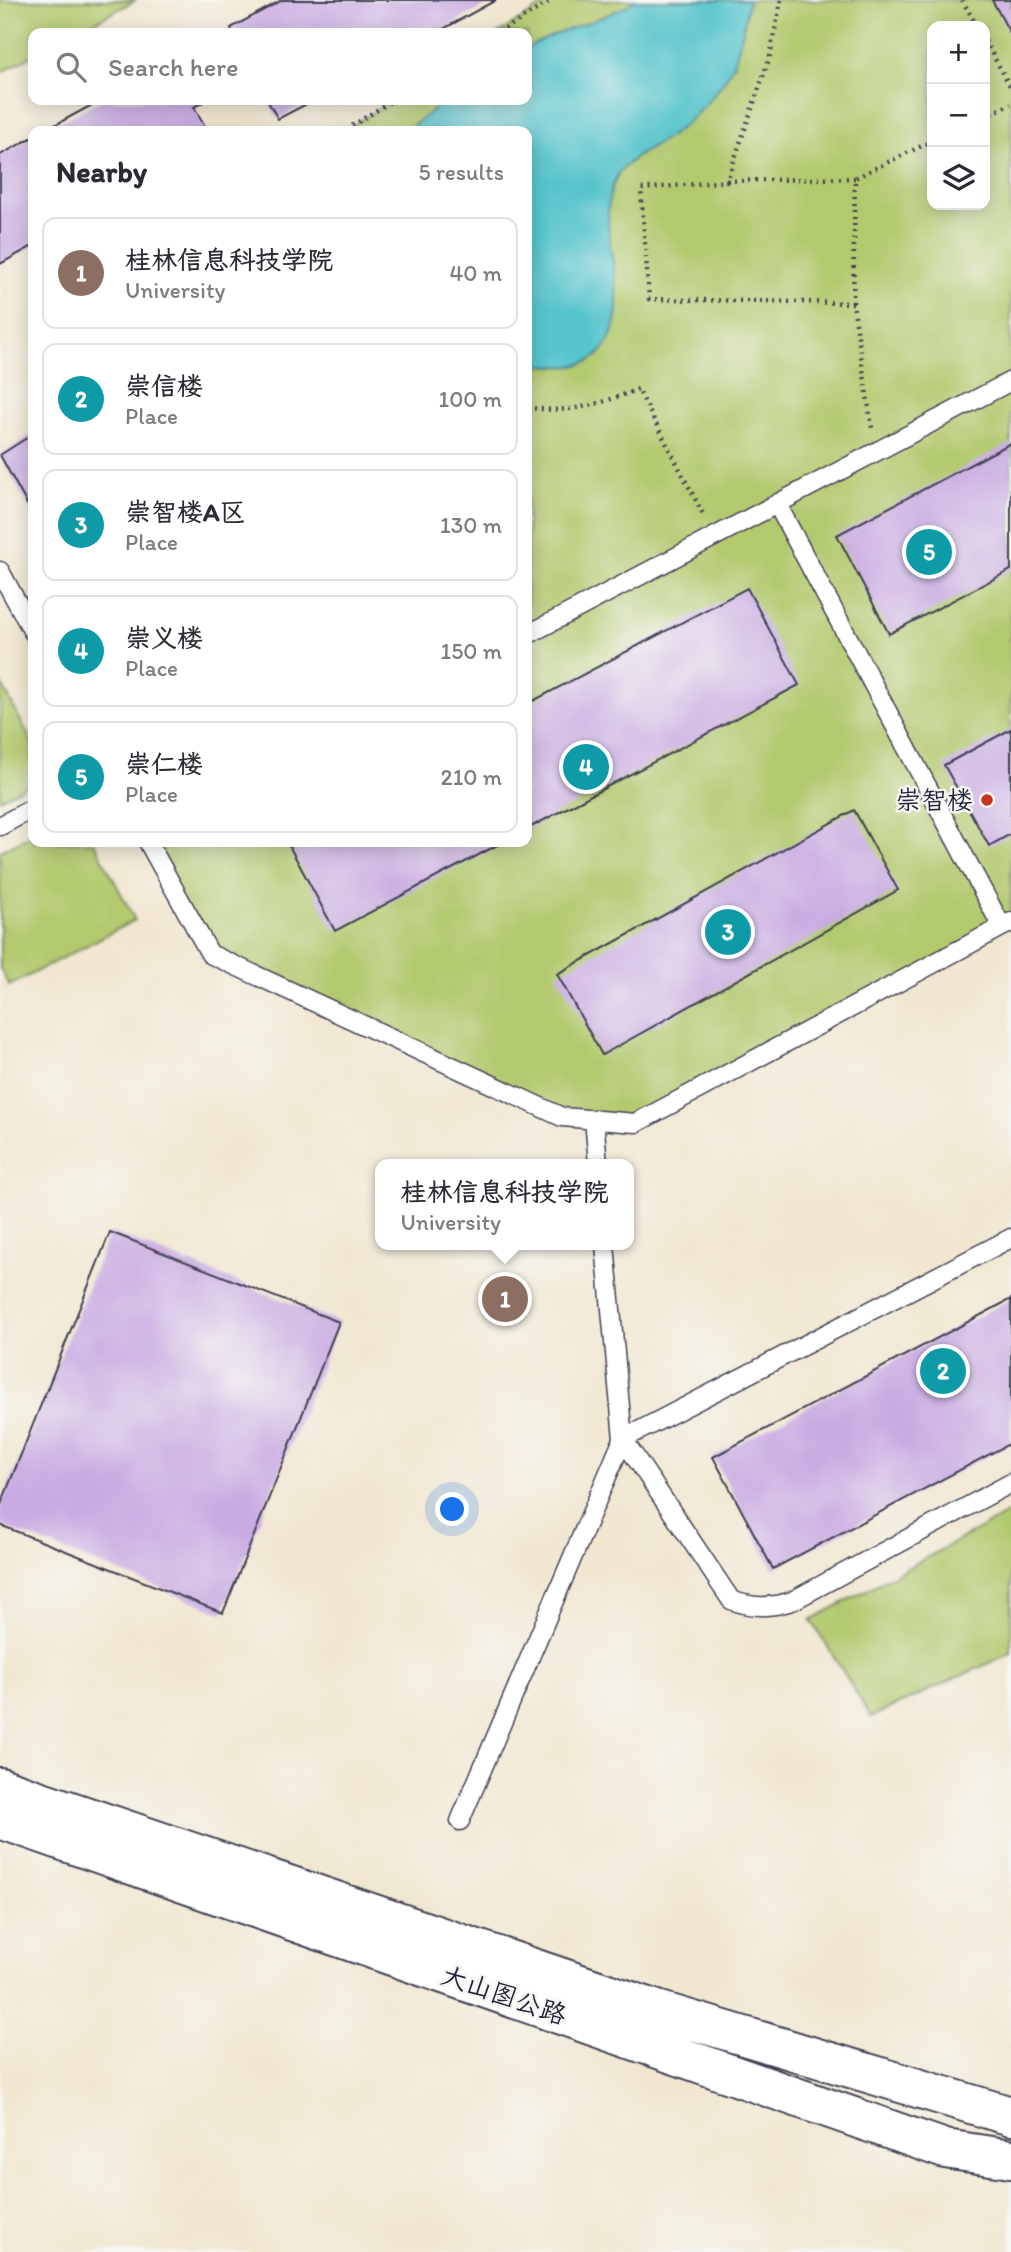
<!DOCTYPE html>
<html lang="en">
<head>
<meta charset="utf-8">
<style>
	:root { --surface:#fff; --page:#f7f7f7; --text:#2b2b33; --muted:#7c7c81; --line:#e1e1e2; --accent:#2563eb }
	body { margin:0; font-family:Itim,"LXGW WenKai TC",sans-serif; background:var(--page); color:var(--text) }
	.controls { position:absolute; right:21px; top:21px; display:grid; overflow:hidden; border-radius:14px; box-shadow:0 4px 18px #0003 }
	.controls button { width:63px; height:63px; display:grid; place-items:center; padding:0; border:0; border-bottom:2px solid var(--line); background:var(--surface); color:var(--text); font:35px sans-serif }
	.you { position:absolute; left:453px; top:1510px; width:24px; height:24px; margin:-18px; border:5px solid #fff; border-radius:50%; background:#1a73e8; box-shadow:0 0 0 10px #1a73e833 }
	.badge { display:grid; place-items:center; width:46px; height:46px; border-radius:50%; background:var(--accent); color:#fff; font-size:23px; font-weight:700 }
	.pin { position:absolute; translate:-50% -50%; border:4px solid #fff; box-shadow:0 2px 7px #0006 }
	.popup { position:absolute; left:375px; top:1159px; width:259px; height:91px; box-sizing:border-box; display:grid; place-content:center; border-radius:14px; background:var(--surface); filter:drop-shadow(0 2px 5px #0005); font-size:23px; white-space:nowrap; color:var(--muted) }
	.popup b { font-size:26px; color:var(--text) }
	.popup::after { content:''; position:absolute; left:50%; top:100%; margin-left:-14px; border:14px solid transparent; border-top-color:var(--surface) }
	.list { margin:0; padding:0; list-style:none }
	h2 { display:flex; justify-content:space-between; align-items:center; height:91px; margin:0; padding:0 28px; font-size:30px }
	h2 small { font-size:23px; font-weight:400; color:var(--muted) }
	.list li { display:grid; grid-template-columns:46px 1fr auto; gap:21px; align-items:center; box-sizing:border-box; height:112px; margin:0 14px 14px; padding:0 14px; border:2px solid var(--line); border-radius:14px }
	.list b { display:block; font-size:26px; white-space:nowrap }
	.list p { margin:0; font-size:23px; white-space:nowrap; color:var(--muted) }
	.list em { font-size:23px; font-style:normal; color:var(--muted) }
	.icon { flex:none; width:38px; height:38px; fill:none; stroke:currentColor; stroke-width:2; stroke-linecap:round; stroke-linejoin:round }
	.map { position:relative; flex:none; width:1011px; height:2252px; overflow:hidden }
	.search { position:absolute; background:var(--surface); box-shadow:0 4px 18px #0003; left:28px; top:28px; width:504px; height:77px; display:flex; align-items:center; gap:18px; box-sizing:border-box; padding:0 24px; border-radius:14px; color:var(--muted); font-size:26px }
	.panel { position:absolute; background:var(--surface); box-shadow:0 4px 18px #0003; left:28px; top:126px; width:504px; height:721px; border-radius:14px }
	.map>svg:first-child { display:block }
</style>
</head>
<body>
<div class="map">
<svg width="1011" height="2252" viewBox="0 0 1011 2252">
	<rect width="100%" height="100%" fill="#f6f6f2"/>
	<filter id="ink" filterUnits="userSpaceOnUse"><feTurbulence type="fractalNoise" baseFrequency=".0143" numOctaves="2"/><feDisplacementMap in="SourceGraphic" scale="14" xChannelSelector="R" yChannelSelector="G"/><feConvolveMatrix kernelMatrix="1 2 1 2 8 2 1 2 1" color-interpolation-filters="sRGB"/></filter>
	<filter id="wash" filterUnits="userSpaceOnUse"><feTurbulence type="fractalNoise" baseFrequency=".00686" numOctaves="4" result="noise"/><feDisplacementMap in="SourceGraphic" scale="28" xChannelSelector="R" yChannelSelector="G"/><feGaussianBlur stdDeviation="1.57" result="paint"/><feColorMatrix in="noise" values="0 0 0 0 0 0 0 0 0 0 0 0 0 0 0 0 0 1.4 0 .05"/><feComposite in="paint" operator="in"/></filter>
	<g filter="url(#wash)">
		<rect width="100%" height="100%" fill="#f1e7d1"/>
		<path fill="#b2c96e" stroke="#6a7654" stroke-width="2" fill-rule="evenodd" d="M 0,0 L 136,0 L 74,33 L 33,33 L 33,55 L 0,73 Z
			M 552,0 L 1011,0 L 1011,922 L 636,1123 L 562,1117 L 210,954 L 148,842 L 527,842 L 527,131 L 348,131 L 350,127 L 393,100 L 527,100 L 527,33 L 499,33 ZM 932,26 L 985,26 L 985,205 L 932,205 Z
			M 0,681 L 33,744 L 33,782 L 0,799 Z
			M 33,834 L 33,842 L 94,842 L 135,920 L 9,986 L 0,968 L 0,851 Z
			M 1011,1512 L 1011,1653 L 871,1717 L 811,1620 Z"/>
		<path fill="#57c4cc" stroke="#3c7384" stroke-width="2" d="M 636,0 L 749,0 C 744,21 741,47 732,67 C 721,90 697,115 677,131 C 659,147 625,157 615,180 C 591,233 640,303 602,351 C 584,372 550,367 527,363 L 527,131 L 406,131 L 446,100 L 527,100 L 527,48 C 561,28 602,22 636,0 Z"/>
		<g id="blocks">
			<path fill="#c9abe2" d="M 282,0 L 496,0 L 436,33 L 233,33 L 231,28 Z
				M 992,0 L 1011,0 L 1011,35 Z
				M 101,100 L 207,100 L 194,107 L 207,131 L 44,131 Z
				M 267,100 L 314,100 L 278,119 Z
				M 33,137 L 33,246 L 0,264 L 0,155 Z
				M 33,434 L 33,515 L 0,455 Z
				M 1011,443 L 1011,570 L 889,634 L 837,535 Z
				M 747,588 L 799,685 L 527,829 L 527,704 Z
				M 1011,729 L 1011,834 L 989,846 L 944,765 Z
				M 854,810 L 898,890 L 602,1055 L 557,974 Z
				M 287,842 L 503,842 L 335,931 Z
				M 110,1232 L 339,1322 L 223,1613 L 0,1525 L 0,1507 Z
				M 1011,1299 L 1011,1443 L 773,1569 L 713,1457 Z"/>
		</g>
	</g>
	<g filter="url(#ink)">
		<use href="#blocks" fill-opacity="0" stroke="#414052" stroke-width="2"/>
		<g fill="none" stroke-linecap="round" stroke-linejoin="round">
			<g stroke="#414052" stroke-width="21">
				<path id="lane" d="M 777,504 L 1002,927
					M 0,571 L 33,632
					M 527,635 L 1011,381
					M 0,826 L 33,808
					M 148,842 L 210,954 L 562,1117 L 636,1123 L 1011,922
					M 594,1119 L 598,1164
					M 1011,1238 L 623,1439 L 731,1600 C 752,1608 770,1608 792,1601 L 1011,1483
					M 460,1821 L 623,1439 L 605,1245"/>
			</g>
			<g stroke="#414052" stroke-width="42">
				<path id="primary" d="M 0,1787 L 657,2010 L 1011,2116
					M 0,1819 L 945,2149 L 1011,2159"/>
			</g>
			<path stroke="#414052" stroke-width="4.5" stroke-dasharray="2 5" stroke-linecap="butt" d="M 781,0 L 770,56 L 727,181 L 641,189 L 649,299 L 853,303 L 872,428
				M 962,0 L 977,26
				M 499,33 L 552,0
				M 985,41 L 1011,88
				M 985,116 L 1011,104
				M 348,131 L 350,127 L 393,100
				M 727,181 L 855,178
				M 853,303 L 855,178 L 932,141
				M 527,407 C 567,415 601,404 638,389 L 703,514"/>
			<use href="#lane" stroke="#fff" stroke-width="18"/>
			<use href="#primary" stroke="#fff" stroke-width="38"/>
		</g>
	</g>
	<circle fill="#c8321e" stroke="#f6f6f2" stroke-width="2.5" cx="987" cy="800" r="7"/>
	<g text-anchor="middle" dominant-baseline="central" stroke-width="5" stroke-linejoin="round" paint-order="stroke">
		<g font-size="26" fill="#22223b" stroke="#f6f6f2" text-anchor="end">
			<text x="973" y="800">崇智楼</text>
		</g>
		<g font-size="26" fill="#22223b" stroke="#f6f6f2">
			<text transform="translate(504 1995) rotate(19)">大山图公路</text>
		</g>
	</g>
</svg>
<div class="controls">
<button>+</button>
<button>−</button>
<button><svg class="icon" aria-label="layers" viewBox="0 0 24 24"><path d="M12 4l9 5-9 5-9-5zM3 14l9 5 9-5"/></svg></button>
</div>
<div class="you"></div>
<div class="pin badge" style="left:505px;top:1299px;background:#8d6e63">1</div>
<div class="popup"><b>桂林信息科技学院</b>University</div>
<div class="pin badge" style="left:943px;top:1371px;background:#0f9aa8">2</div>
<div class="pin badge" style="left:728px;top:932px;background:#0f9aa8">3</div>
<div class="pin badge" style="left:586px;top:767px;background:#0f9aa8">4</div>
<div class="pin badge" style="left:929px;top:552px;background:#0f9aa8">5</div>
<div class="search"><svg class="icon" aria-label="search" viewBox="0 0 24 24"><circle cx="10" cy="10" r="6"/><path d="M15 15l6 6"/></svg>Search here</div>
<section class="panel">
<h2>Nearby<small>5 results</small></h2>
<ul class="list">
<li><span class="badge" style="background:#8d6e63">1</span><div><b>桂林信息科技学院</b><p>University</p></div><em>40 m</em></li>
<li><span class="badge" style="background:#0f9aa8">2</span><div><b>崇信楼</b><p>Place</p></div><em>100 m</em></li>
<li><span class="badge" style="background:#0f9aa8">3</span><div><b>崇智楼A区</b><p>Place</p></div><em>130 m</em></li>
<li><span class="badge" style="background:#0f9aa8">4</span><div><b>崇义楼</b><p>Place</p></div><em>150 m</em></li>
<li><span class="badge" style="background:#0f9aa8">5</span><div><b>崇仁楼</b><p>Place</p></div><em>210 m</em></li>
</ul>
</section>
</div>
</body>
</html>
